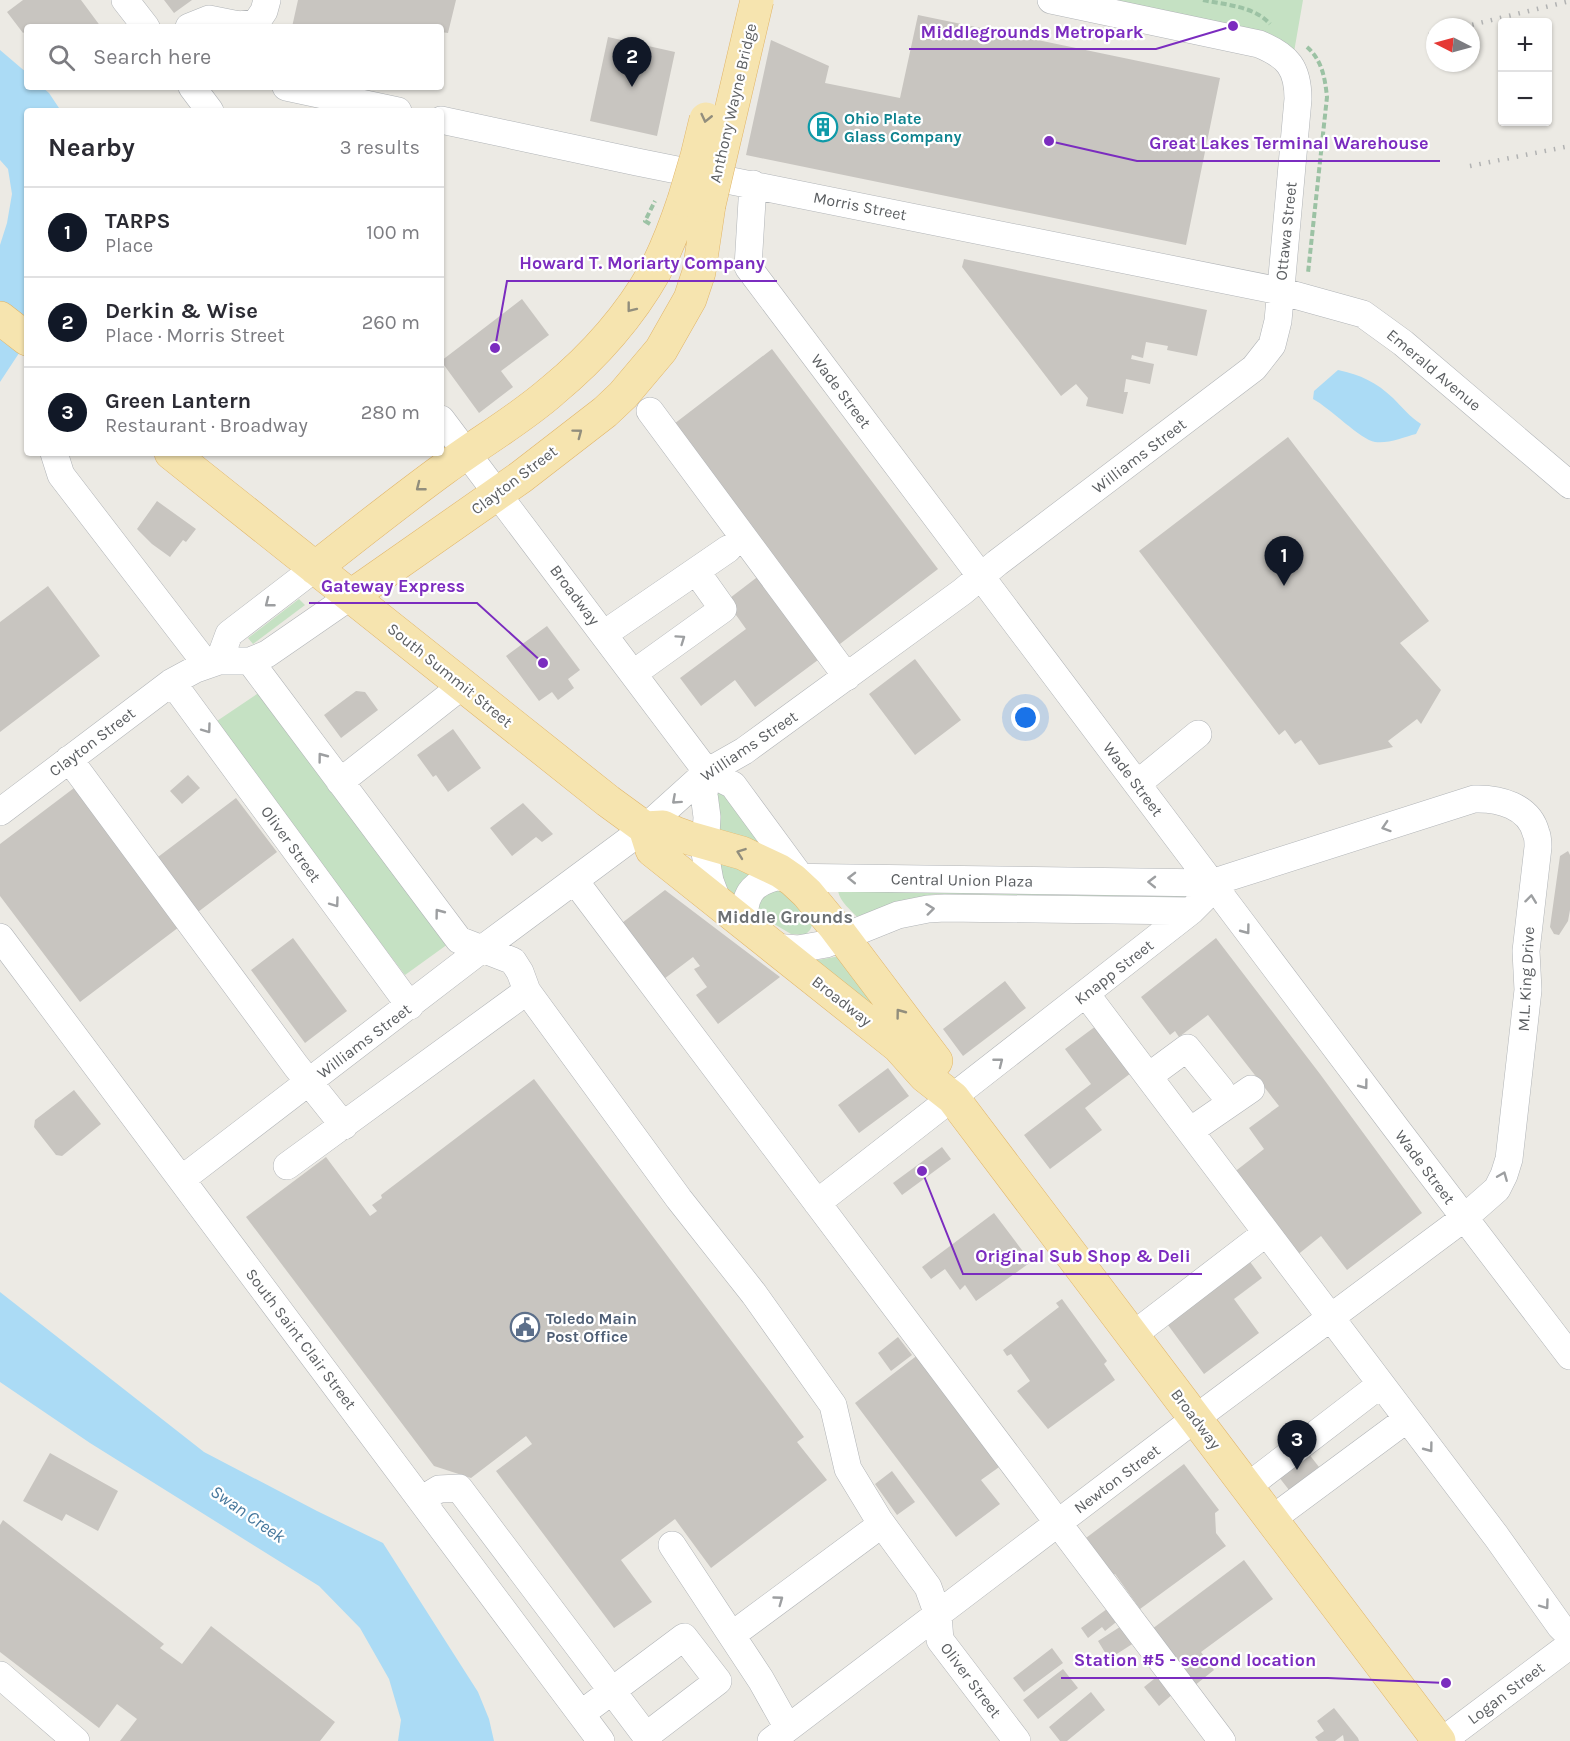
<!DOCTYPE html>
<html lang="en">
<head>
<meta charset="utf-8">
<style>
	:root { --surface:#fff; --page:#f2f2f3; --text:#2b2b33; --muted:#7c7c81; --line:#e1e1e2; --accent:#111827 }
	body { margin:0; font-family:Karla,sans-serif; background:var(--page); color:var(--text) }
	.controls { position:absolute; right:18px; top:18px; display:grid; overflow:hidden; border-radius:6px; box-shadow:0 2px 4px #0004 }
	.controls button { width:54px; height:54px; display:grid; place-items:center; padding:0; border:0; border-bottom:2px solid var(--line); background:var(--surface); color:var(--text); font:30px sans-serif }
	.compass { position:absolute; left:1426px; top:18px; width:54px; height:54px; border-radius:50%; background:var(--surface); box-shadow:0 2px 4px #0004; rotate:276deg }
	.you { position:absolute; left:1026px; top:718px; width:21px; height:21px; margin:-15px; border:4px solid #fff; border-radius:50%; background:#1a73e8; box-shadow:0 0 0 9px #1a73e833 }
	.badge { display:grid; place-items:center; width:39px; height:39px; border-radius:50%; background:var(--accent); color:#fff; font-size:20px; font-weight:700 }
	.pin { position:absolute; translate:-50% -50px; filter:drop-shadow(0 2px 3px #0008) }
	.pin::after { content:''; position:absolute; top:32px; width:21px; height:18px; background:inherit; clip-path:polygon(0 0,100% 0,50% 100%) }
	.list { margin:0; padding:0; list-style:none }
	h2 { display:flex; justify-content:space-between; align-items:center; height:78px; margin:0; padding:0 24px; font-size:26px }
	h2 small { font-size:20px; font-weight:400; color:var(--muted) }
	.list li { display:grid; grid-template-columns:39px 1fr auto; gap:18px; align-items:center; box-sizing:border-box; height:90px; padding:0 24px; border-top:2px solid var(--line) }
	.list b { display:block; font-size:22px; white-space:nowrap }
	.list p { margin:0; font-size:20px; white-space:nowrap; color:var(--muted) }
	.list em { font-size:20px; font-style:normal; color:var(--muted) }
	.icon { flex:none; width:33px; height:33px; fill:none; stroke:currentColor; stroke-width:2; stroke-linecap:round; stroke-linejoin:round }
	.map { position:relative; flex:none; width:1570px; height:1741px; overflow:hidden }
	.search { position:absolute; background:var(--surface); box-shadow:0 2px 4px #0004; left:24px; top:24px; width:420px; height:66px; display:flex; align-items:center; gap:15px; box-sizing:border-box; padding:0 21px; border-radius:6px; color:var(--muted); font-size:22px }
	.panel { position:absolute; background:var(--surface); box-shadow:0 2px 4px #0004; left:24px; top:108px; width:420px; height:348px; border-radius:6px }
	.map>svg:first-child { display:block }
</style>
</head>
<body>
<div class="map">
<svg width="1570" height="1741" viewBox="0 0 1570 1741">
	<rect width="100%" height="100%" fill="#eceae4"/>
	<path fill="#c5e1c3" d="M 1042,0 L 1303,0 L 1294,52 Z
		M 299,599 L 305,605 L 253,644 L 248,638 Z
		M 260,692 L 448,944 L 405,975 L 214,723 Z
		M 715,780 L 770,846 L 720,834 Z
		M 717,863 L 755,872 L 735,900 L 730,896 Z
		M 779,889 L 805,911 L 813,923 L 810,930 L 805,935 L 791,934 L 759,915 L 758,906 L 763,895 Z
		M 838,891 L 1203,896 L 1202,897 L 938,894 C 910,897 883,905 858,918 C 851,910 840,902 838,891 Z
		M 840,956 L 881,1014 L 815,962 L 818,960 Z"/>
	<path fill="#abdbf5" d="M 0,50 L 27,73 L 27,87 L 42,87 L 49,93 L 61,111 L 27,111 L 27,341 L 0,382 L 0,245 L 7,223 L 12,194 L 8,169 L 0,160 Z
		M 1338,370 C 1361,375 1376,382 1393,398 C 1403,408 1409,416 1421,424 L 1416,434 C 1404,437 1388,444 1375,442 C 1361,440 1330,408 1313,399 L 1314,391 Z
		M 0,1292 L 204,1452 L 317,1511 L 383,1543 L 478,1692 L 489,1719 L 494,1741 L 398,1741 L 401,1720 L 389,1679 L 360,1628 L 319,1586 L 90,1443 L 0,1382 Z"/>
	<path fill="#c8c5c0" d="M 23,0 L 81,0 L 101,27 L 36,27 L 34,24 L 31,27 L 27,27 L 27,30 L 23,33 L 7,12 Z
		M 164,0 L 192,0 L 174,13 Z
		M 298,0 L 456,0 L 448,33 L 441,32 L 441,27 L 292,27 Z
		M 918,15 L 1220,78 L 1186,245 L 746,155 L 771,40 L 829,66 L 825,83 L 900,98 Z
		M 608,37 L 675,52 L 657,136 L 590,121 Z
		M 964,259 L 1207,310 L 1197,356 L 1167,350 L 1168,346 L 1146,342 L 1143,358 L 1132,355 L 1131,359 L 1154,364 L 1150,384 L 1126,379 L 1124,392 L 1128,392 L 1123,414 L 1086,406 L 1088,398 L 1076,384 L 1061,396 L 962,267 Z
		M 522,299 L 549,335 L 501,371 L 513,387 L 479,413 L 441,361 Z
		M 772,349 L 938,569 L 836,647 L 670,427 Z
		M 1288,437 L 1429,621 L 1400,643 L 1441,690 L 1421,724 L 1417,719 L 1388,741 L 1393,747 L 1319,765 L 1301,740 L 1295,744 L 1285,730 L 1279,735 L 1139,551 Z
		M 157,501 L 196,529 L 186,542 L 183,540 L 170,557 L 152,544 L 137,529 Z
		M 760,575 L 822,657 L 755,707 L 735,680 L 701,706 L 680,678 L 746,629 L 726,601 Z
		M 48,586 L 100,656 L 0,732 L 0,622 Z
		M 547,626 L 580,670 L 568,679 L 574,688 L 558,700 L 552,692 L 539,701 L 506,656 Z
		M 915,659 L 961,720 L 915,755 L 869,694 Z
		M 356,691 L 365,692 L 378,710 L 341,738 L 324,715 Z
		M 453,729 L 481,768 L 448,792 L 436,775 L 433,777 L 417,755 Z
		M 188,775 L 200,788 L 182,804 L 170,791 Z
		M 78,785 L 183,924 L 80,1002 L 0,896 L 0,844 Z
		M 236,798 L 277,852 L 194,915 L 154,860 Z
		M 523,803 L 553,834 L 542,842 L 536,837 L 512,856 L 490,828 Z
		M 1568,851 L 1570,855 L 1570,910 L 1568,921 L 1559,935 L 1554,934 L 1550,927 L 1560,856 Z
		M 665,890 L 723,934 L 780,977 L 718,1024 L 696,995 L 707,987 L 694,969 L 700,966 L 693,957 L 660,982 L 618,926 Z
		M 293,938 L 347,1011 L 305,1043 L 251,970 Z
		M 1216,938 L 1320,1074 L 1422,1213 L 1347,1270 L 1321,1236 L 1296,1256 L 1233,1173 L 1264,1149 L 1249,1128 L 1279,1106 L 1208,1015 L 1179,1037 L 1175,1031 L 1170,1035 L 1141,997 Z
		M 1005,981 L 1026,1008 L 963,1056 L 943,1029 Z
		M 1100,1023 L 1135,1070 L 1085,1108 L 1102,1130 L 1050,1169 L 1024,1135 L 1091,1084 L 1065,1049 Z
		M 888,1068 L 909,1096 L 859,1133 L 838,1105 Z
		M 534,1079 L 804,1437 L 797,1442 L 827,1480 L 711,1568 L 675,1519 L 621,1560 L 652,1602 L 614,1628 L 496,1471 L 532,1444 L 526,1436 L 471,1478 L 434,1466 L 246,1217 L 326,1157 L 370,1216 L 377,1211 L 372,1205 L 382,1198 L 381,1195 Z
		M 74,1090 L 101,1124 L 62,1156 L 56,1155 L 34,1127 L 35,1120 Z
		M 942,1147 L 951,1159 L 902,1195 L 893,1183 Z
		M 994,1213 L 1031,1262 L 976,1301 L 965,1285 L 960,1290 L 945,1269 L 931,1279 L 922,1267 Z
		M 1248,1259 L 1262,1278 L 1234,1299 L 1259,1333 L 1204,1374 L 1165,1321 Z
		M 1062,1299 L 1107,1361 L 1104,1364 L 1115,1380 L 1048,1429 L 1017,1391 L 1030,1381 L 1011,1354 L 1007,1356 L 1003,1350 L 1059,1307 L 1056,1303 Z
		M 898,1337 L 912,1355 L 891,1371 L 878,1353 Z
		M 919,1354 L 1002,1465 L 981,1480 L 1000,1504 L 956,1537 L 855,1403 Z
		M 1305,1449 L 1319,1467 L 1289,1490 L 1275,1472 Z
		M 50,1453 L 118,1491 L 98,1531 L 66,1514 L 62,1521 L 23,1501 Z
		M 1184,1464 L 1219,1510 L 1215,1513 L 1216,1533 L 1226,1546 L 1140,1609 L 1115,1574 L 1109,1578 L 1082,1541 Z
		M 892,1471 L 915,1502 L 897,1515 L 875,1484 Z
		M 3,1520 L 164,1644 L 160,1648 L 182,1664 L 211,1626 L 335,1722 L 320,1741 L 120,1741 L 137,1719 L 117,1704 L 99,1728 L 0,1652 L 0,1525 Z
		M 1244,1560 L 1273,1599 L 1201,1652 L 1214,1670 L 1194,1686 L 1152,1629 Z
		M 1111,1606 L 1120,1619 L 1105,1631 L 1102,1627 L 1088,1638 L 1081,1628 Z
		M 1126,1623 L 1137,1641 L 1109,1659 L 1098,1641 Z
		M 1052,1648 L 1063,1663 L 1024,1692 L 1013,1678 Z
		M 1063,1669 L 1078,1688 L 1038,1719 L 1023,1700 Z
		M 1159,1675 L 1174,1693 L 1159,1706 L 1144,1687 Z
		M 1091,1692 L 1105,1710 L 1067,1741 L 1060,1741 L 1049,1727 Z
		M 1334,1708 L 1358,1738 L 1359,1741 L 1344,1741 L 1343,1735 L 1335,1741 L 1318,1741 L 1315,1737 L 1324,1731 L 1317,1721 Z"/>
	<g fill="none" stroke-linecap="round" stroke-linejoin="round">
		<g stroke="#b1b4b7" stroke-width="28">
			<path id="minor" d="M 125,0 L 146,27
				M 189,27 L 209,19 L 239,25 L 256,23 L 264,11 L 267,0
				M 192,87 L 210,111
				M 286,87 L 398,111
				M 441,120 L 637,162 L 1280,291 L 1363,314 L 1403,343 L 1570,485
				M 753,184 L 748,267 L 1396,1128 L 1570,1356
				M 650,411 L 847,677
				M 441,419 L 707,772 L 733,785 L 805,883
				M 54,453 L 61,475 L 207,665
				M 604,634 L 728,549
				M 219,661 L 229,634 L 315,568
				M 250,661 L 459,940 L 513,961 L 520,972 L 527,991 L 679,1199 L 754,1294 L 833,1405 L 848,1469 L 879,1520 L 928,1587 L 938,1615 L 940,1640 L 1017,1741
				M 634,673 L 723,609 L 696,571
				M 172,682 L 410,1006
				M 69,759 L 296,1066 L 344,1126
				M 707,772 L 704,794 L 707,817 L 705,853 L 710,881 L 718,902
				M 340,782 L 463,685
				M 1137,784 L 1198,734
				M 0,812 L 172,682 L 196,669 L 219,661 L 250,661 L 267,654 L 351,596
				M 575,881 L 1222,1741
				M 744,923 C 744,896 750,884 776,877 L 1211,883 L 1474,799 C 1499,798 1529,806 1536,833 C 1538,837 1538,843 1538,847 L 1526,951 L 1528,990 L 1509,1159 L 1504,1175 L 1497,1189 L 1464,1218 L 1196,1418 L 771,1741
				M 0,937 L 601,1741
				M 774,947 L 798,949 L 826,944 L 898,915 L 928,909 L 945,908 L 1191,911
				M 1086,994 L 1496,1536 L 1560,1626 L 1570,1636
				M 1149,1076 L 1187,1048 L 1221,1090
				M 1190,1131 L 1251,1089
				M 287,1166 L 527,991
				M 182,1179 L 482,949 L 645,828 L 707,772 L 744,751 L 962,592 L 997,563 L 1254,368 L 1272,345 L 1278,321 L 1298,99 C 1298,68 1288,56 1259,44 L 1051,0
				M 817,1203 L 1191,911 L 1204,898 L 1211,883
				M 1133,1335 L 1266,1233
				M 1247,1487 L 1381,1384
				M 421,1500 L 439,1489 L 459,1488 L 646,1736 L 718,1681 L 684,1637 L 581,1714
				M 1272,1519 L 1407,1419
				M 672,1545 L 761,1680 L 788,1728
				M 732,1635 L 882,1524
				M 0,1675 L 76,1741
				M 1442,1741 L 1570,1645"/>
		</g>
		<g stroke="#e1b568" stroke-width="34">
			<path id="major" d="M 0,318 L 27,339
				M 171,453 L 608,801 L 645,828 L 652,850 L 898,1046 L 925,1076 L 953,1098 L 1439,1741
				M 315,568 C 358,534 401,500 445,468 C 480,442 519,420 552,391 C 592,358 629,317 655,271 C 667,248 676,224 684,200
				M 351,596 L 521,477 L 605,412 L 623,395 L 661,350 L 690,299 L 699,272 L 709,205
				M 645,828 L 663,827 L 675,833 L 689,838 L 742,853 L 780,871 L 793,880 L 807,893 L 835,927 L 936,1061"/>
		</g>
		<path stroke="#9cc2a4" stroke-width="4" stroke-dasharray="6 3" stroke-linecap="butt" d="M 1203,0 C 1226,5 1254,6 1270,24
			M 1307,47 C 1322,60 1325,78 1327,97 L 1308,273
			M 650,224 L 645,221 L 655,201"/>
		<use href="#minor" stroke="#fff" stroke-width="27"/>
		<use href="#major" stroke="#f6e4af" stroke-width="33"/>
		<path stroke="#b1b2b2" stroke-width="4.5" stroke-dasharray="1.5 8" stroke-linecap="butt" d="M 1463,27 L 1570,1
			M 1429,35 L 1435,33
			M 1470,166 L 1570,146"/>
		<g stroke="#e1b568" stroke-width="34" stroke-linecap="butt">
			<path id="major-bridge" d="M 684,200 L 697,156 L 706,119
				M 709,205 L 757,0"/>
		</g>
		<use href="#major-bridge" stroke="#f6e4af" stroke-width="33"/>
	</g>
	<defs><path id="oneway-chevron" d="M-2-3.5L2.5 0L-2 3.5" fill="none" stroke-width="1.6" stroke-linecap="round" stroke-linejoin="round" transform="scale(1.5)"/></defs>
	<g stroke="#928e7d">
		<use href="#oneway-chevron" transform="translate(706 118) rotate(103)"/>
		<use href="#oneway-chevron" transform="translate(631 308) rotate(128)"/>
		<use href="#oneway-chevron" transform="translate(578 433) rotate(-37)"/>
		<use href="#oneway-chevron" transform="translate(420 487) rotate(142)"/>
		<use href="#oneway-chevron" transform="translate(741 853) rotate(-160)"/>
		<use href="#oneway-chevron" transform="translate(900 1013) rotate(-127)"/>
	</g>
	<g stroke="#9d9fa1">
		<use href="#oneway-chevron" transform="translate(269 603) rotate(142)"/>
		<use href="#oneway-chevron" transform="translate(681 639) rotate(-35)"/>
		<use href="#oneway-chevron" transform="translate(207 729) rotate(54)"/>
		<use href="#oneway-chevron" transform="translate(322 757) rotate(-127)"/>
		<use href="#oneway-chevron" transform="translate(676 800) rotate(138)"/>
		<use href="#oneway-chevron" transform="translate(1386 827) rotate(162)"/>
		<use href="#oneway-chevron" transform="translate(852 878) rotate(-179)"/>
		<use href="#oneway-chevron" transform="translate(1152 882) rotate(-179)"/>
		<use href="#oneway-chevron" transform="translate(1531 899) rotate(-83)"/>
		<use href="#oneway-chevron" transform="translate(335 903) rotate(54)"/>
		<use href="#oneway-chevron" transform="translate(930 909) rotate(-7)"/>
		<use href="#oneway-chevron" transform="translate(439 913) rotate(-127)"/>
		<use href="#oneway-chevron" transform="translate(1246 930) rotate(53)"/>
		<use href="#oneway-chevron" transform="translate(999 1062) rotate(-38)"/>
		<use href="#oneway-chevron" transform="translate(1364 1085) rotate(53)"/>
		<use href="#oneway-chevron" transform="translate(1503 1176) rotate(-68)"/>
		<use href="#oneway-chevron" transform="translate(1429 1448) rotate(53)"/>
		<use href="#oneway-chevron" transform="translate(779 1600) rotate(-36)"/>
		<use href="#oneway-chevron" transform="translate(1545 1605) rotate(54)"/>
	</g>
	<defs>
		<g id="building-ring" transform="scale(1.5)"><circle r="9.5" fill="#fff" stroke="#0f9aa8" stroke-width="1.5"/><path d="M-4-6H4V6H1V3H-1V6H-4ZM-2.5-4.3h1.7v1.8h-1.7ZM.8-4.3h1.7v1.8H.8ZM-2.5-1h1.7V.8h-1.7ZM.8-1h1.7V.8H.8Z" fill="#0f9aa8"/></g>
		<g id="civic-ring" transform="scale(1.5)"><circle r="9.5" fill="#fff" stroke="#5c6f8a" stroke-width="1.5"/><path d="M-.6-6.5H3V-4.5H.6V-3L4-1V1h2V6H-6V1h2V-1L-.6-3ZM-1.2 2.5V6h2.4V2.5Z" fill="#5c6f8a"/></g>
	</defs>
	<g fill-rule="evenodd">
		<use href="#building-ring" x="823" y="127"/>
		<use href="#civic-ring" x="525" y="1327"/>
	</g>
	<g text-anchor="middle" dominant-baseline="central" stroke-width="4.5" stroke-linejoin="round" paint-order="stroke">
		<g font-size="16" fill="#5c5f62" stroke="#fff">
			<text transform="translate(733 103) rotate(-77)">Anthony Wayne Bridge</text>
			<text transform="translate(860 206) rotate(11)">Morris Street</text>
			<text transform="translate(1286 231) rotate(-84)">Ottawa Street</text>
			<text transform="translate(1434 370) rotate(40)">Emerald Avenue</text>
			<text transform="translate(841 391) rotate(53)">Wade Street</text>
			<text transform="translate(1139 456) rotate(-37)">Williams Street</text>
			<text transform="translate(514 480) rotate(-37)">Clayton Street</text>
			<text transform="translate(575 595) rotate(53)">Broadway</text>
			<text transform="translate(450 675) rotate(39)">South Summit Street</text>
			<text transform="translate(92 742) rotate(-37)">Clayton Street</text>
			<text transform="translate(749 746) rotate(-34)">Williams Street</text>
			<text transform="translate(1133 779) rotate(53)">Wade Street</text>
			<text transform="translate(291 844) rotate(54)">Oliver Street</text>
			<text transform="translate(962 880) rotate(1)">Central Union Plaza</text>
			<text transform="translate(1114 972) rotate(-38)">Knapp Street</text>
			<text transform="translate(1526 979) rotate(-87)">M.L. King Drive</text>
			<text transform="translate(842 1001) rotate(38)">Broadway</text>
			<text transform="translate(364 1041) rotate(-37)">Williams Street</text>
			<text transform="translate(1425 1167) rotate(53)">Wade Street</text>
			<text transform="translate(301 1339) rotate(53)">South Saint Clair Street</text>
			<text transform="translate(1196 1419) rotate(53)">Broadway</text>
			<text transform="translate(1117 1479) rotate(-37)">Newton Street</text>
			<text transform="translate(971 1680) rotate(53)">Oliver Street</text>
			<text transform="translate(1506 1693) rotate(-37)">Logan Street</text>
		</g>
		<g font-size="16" font-weight="bold" fill="#0d838f" stroke="#fff" text-anchor="start">
			<text x="844" y="118">Ohio Plate<tspan x="844" dy="18">Glass Company</tspan></text>
		</g>
		<g font-size="16" font-weight="bold" fill="#4e5e75" stroke="#fff" text-anchor="start">
			<text x="546" y="1318">Toledo Main<tspan x="546" dy="18">Post Office</tspan></text>
		</g>
		<g font-size="18" font-weight="bold" fill="#6d7174" stroke="#fff">
			<text x="785" y="917">Middle Grounds</text>
		</g>
		<g font-size="18" font-style="italic" fill="#47789d" stroke="#fff">
			<text transform="translate(248 1514) rotate(35)">Swan Creek</text>
		</g>
	</g>
	<path fill="none" stroke="#7b2cbf" stroke-width="2" d="M1233 26L1156 49H909M1049 141L1137 161H1440M495 348L507 281H777M543 663L477 603H309M922 1171L963 1274H1202M1446 1683L1328 1678H1061"/>
	<g fill="#7b2cbf" stroke="#fff" stroke-width="2">
		<circle cx="1233" cy="26" r="6"/>
		<circle cx="1049" cy="141" r="6"/>
		<circle cx="495" cy="348" r="6"/>
		<circle cx="543" cy="663" r="6"/>
		<circle cx="922" cy="1171" r="6"/>
		<circle cx="1446" cy="1683" r="6"/>
	</g>
	<g font-size="18" text-anchor="middle" font-weight="bold" fill="#7b2cbf" stroke="#fff" stroke-width="4.5" stroke-linejoin="round" paint-order="stroke">
		<text x="1032" y="38">Middlegrounds Metropark</text>
		<text x="1289" y="149">Great Lakes Terminal Warehouse</text>
		<text x="642" y="269">Howard T. Moriarty Company</text>
		<text x="393" y="592">Gateway Express</text>
		<text x="1083" y="1262">Original Sub Shop &amp; Deli</text>
		<text x="1195" y="1666">Station #5 - second location</text>
	</g>
</svg>
<div class="controls">
<button>+</button>
<button>−</button>
</div>
<svg class="compass" viewBox="-18 -18 36 36"><path d="M0-13l5 13h-10z" fill="#e53935"/><path d="M0 13l5-13h-10z" fill="#7c7c81"/></svg>
<div class="you"></div>
<div class="pin badge" style="left:1284px;top:586px">1</div>
<div class="pin badge" style="left:632px;top:87px">2</div>
<div class="pin badge" style="left:1297px;top:1470px">3</div>
<div class="search"><svg class="icon" aria-label="search" viewBox="0 0 24 24"><circle cx="10" cy="10" r="6"/><path d="M15 15l6 6"/></svg>Search here</div>
<section class="panel">
<h2>Nearby<small>3 results</small></h2>
<ul class="list">
<li><span class="badge">1</span><div><b>TARPS</b><p>Place</p></div><em>100 m</em></li>
<li><span class="badge">2</span><div><b>Derkin &amp; Wise</b><p>Place · Morris Street</p></div><em>260 m</em></li>
<li><span class="badge">3</span><div><b>Green Lantern</b><p>Restaurant · Broadway</p></div><em>280 m</em></li>
</ul>
</section>
</div>
</body>
</html>
